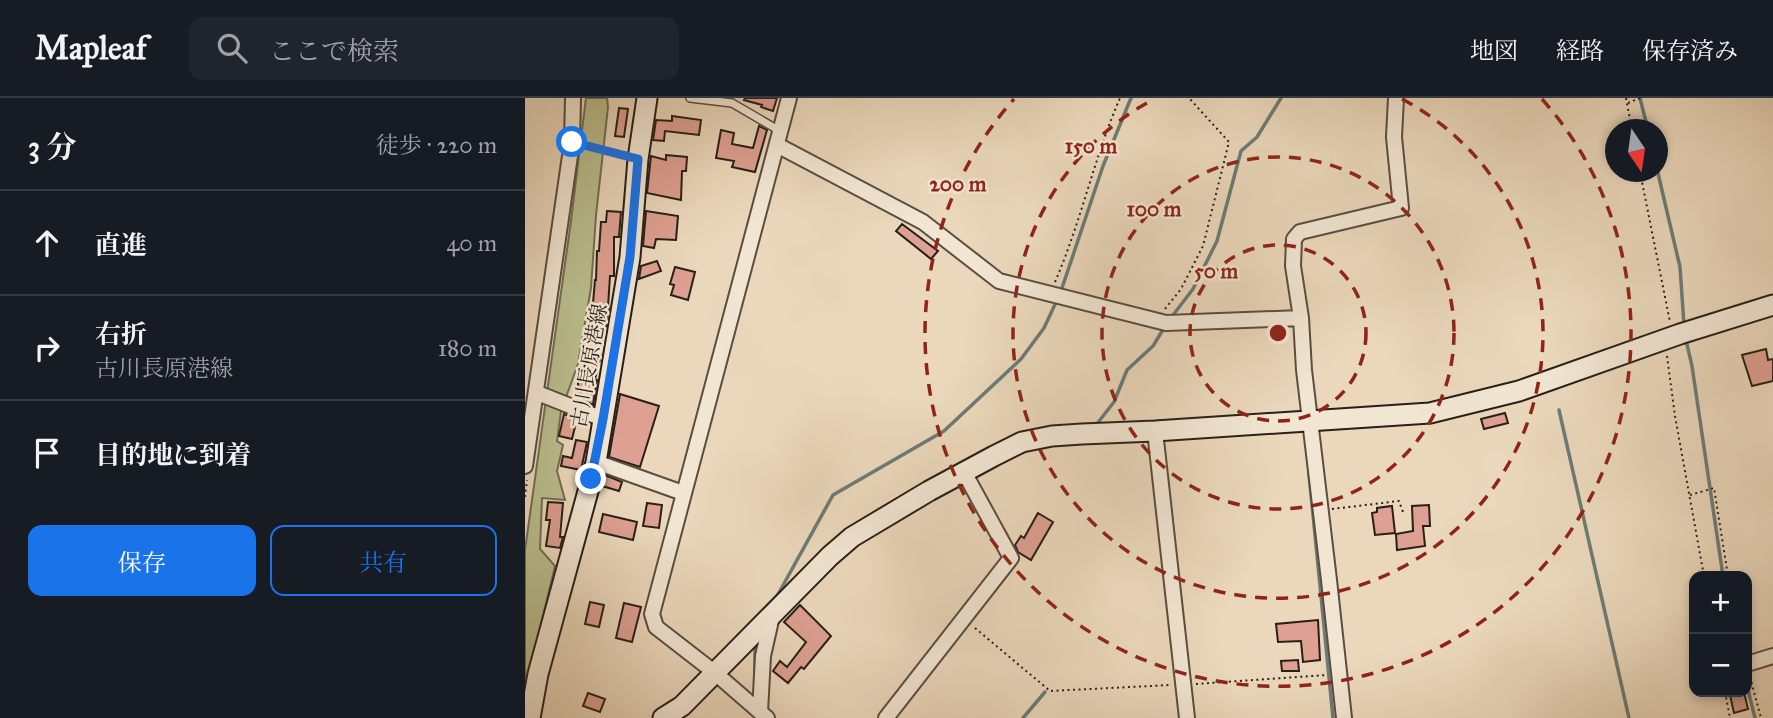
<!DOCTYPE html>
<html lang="ja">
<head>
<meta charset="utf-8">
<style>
	:root { --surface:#171b24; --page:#20242c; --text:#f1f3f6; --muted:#9ea1a6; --line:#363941; --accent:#1a73e8 }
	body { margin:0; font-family:"IM FELL Great Primer","Noto Serif JP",serif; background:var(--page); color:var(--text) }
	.controls { position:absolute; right:21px; bottom:21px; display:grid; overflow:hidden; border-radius:14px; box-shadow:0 4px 10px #0003 }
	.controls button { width:63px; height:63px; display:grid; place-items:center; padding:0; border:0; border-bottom:2px solid var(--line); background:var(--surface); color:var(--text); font:35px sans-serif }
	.compass { position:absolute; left:1080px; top:21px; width:63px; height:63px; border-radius:50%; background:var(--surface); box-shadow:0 4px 10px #0003; rotate:167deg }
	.stop { position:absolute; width:21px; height:21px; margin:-16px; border:5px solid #1a73e8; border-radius:50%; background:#fff }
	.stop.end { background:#1a73e8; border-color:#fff; box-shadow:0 2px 7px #0008 }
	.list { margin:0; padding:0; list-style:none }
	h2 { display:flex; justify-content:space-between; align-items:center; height:91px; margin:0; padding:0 28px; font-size:30px }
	h2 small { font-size:23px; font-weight:400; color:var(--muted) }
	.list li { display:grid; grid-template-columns:46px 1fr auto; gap:21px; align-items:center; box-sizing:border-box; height:105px; padding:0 28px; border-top:2px solid var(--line) }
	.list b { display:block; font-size:26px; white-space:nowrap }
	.list p { margin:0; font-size:23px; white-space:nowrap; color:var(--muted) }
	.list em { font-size:23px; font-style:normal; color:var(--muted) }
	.actions { display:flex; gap:14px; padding:21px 28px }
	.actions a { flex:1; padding:16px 0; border:2px solid var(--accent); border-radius:14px; text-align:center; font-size:24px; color:var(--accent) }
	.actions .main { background:var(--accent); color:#fff }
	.icon { flex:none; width:38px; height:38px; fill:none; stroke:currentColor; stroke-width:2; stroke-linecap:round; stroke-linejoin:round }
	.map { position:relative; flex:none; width:1248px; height:620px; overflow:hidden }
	header { display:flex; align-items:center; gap:42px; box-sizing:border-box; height:98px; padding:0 35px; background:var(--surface); border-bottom:2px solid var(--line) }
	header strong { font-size:33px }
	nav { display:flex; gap:38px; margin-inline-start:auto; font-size:24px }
	.search { width:490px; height:63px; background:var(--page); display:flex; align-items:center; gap:18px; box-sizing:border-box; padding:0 24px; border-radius:14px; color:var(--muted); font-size:26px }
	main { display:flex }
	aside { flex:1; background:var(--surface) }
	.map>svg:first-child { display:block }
</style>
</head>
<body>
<header>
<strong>Mapleaf</strong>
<div class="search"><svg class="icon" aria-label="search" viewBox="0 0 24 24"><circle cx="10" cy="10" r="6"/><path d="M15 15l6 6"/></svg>ここで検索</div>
<nav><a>地図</a><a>経路</a><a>保存済み</a></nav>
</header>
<main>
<aside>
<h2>3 分<small>徒歩 · 220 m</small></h2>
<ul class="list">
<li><svg class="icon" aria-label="ahead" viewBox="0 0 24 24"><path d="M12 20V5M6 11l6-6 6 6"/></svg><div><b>直進</b></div><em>40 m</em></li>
<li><svg class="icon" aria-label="right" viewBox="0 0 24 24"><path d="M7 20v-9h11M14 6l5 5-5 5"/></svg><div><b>右折</b><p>古川長原港線</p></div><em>180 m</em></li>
<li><svg class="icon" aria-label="arrive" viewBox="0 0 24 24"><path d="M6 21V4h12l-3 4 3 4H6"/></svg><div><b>目的地に到着</b></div></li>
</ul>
<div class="actions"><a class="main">保存</a><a>共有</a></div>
</aside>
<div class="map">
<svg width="1248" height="620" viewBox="0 0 1248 620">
	<rect width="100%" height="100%" fill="#ebd8bc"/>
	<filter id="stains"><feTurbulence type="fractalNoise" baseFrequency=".00286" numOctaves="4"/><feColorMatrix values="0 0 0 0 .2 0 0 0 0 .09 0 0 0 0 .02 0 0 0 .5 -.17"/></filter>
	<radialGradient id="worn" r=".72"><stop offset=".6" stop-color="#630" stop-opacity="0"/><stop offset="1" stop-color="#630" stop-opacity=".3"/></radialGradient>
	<path fill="#babe8f" stroke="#726e54" stroke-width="2" d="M 61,0 L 82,0 L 83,9 L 71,117 L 66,190 L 53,266 L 36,313 L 32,343 L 38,347 L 32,373 L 40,402 L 17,400 L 15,451 L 30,468 L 10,552 L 16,620 L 0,620 L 0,452 L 46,123 Z"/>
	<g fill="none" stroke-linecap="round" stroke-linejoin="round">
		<path stroke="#6c7b76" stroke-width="3.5" d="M 1115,0 L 1123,32
			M 1132,71 L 1155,169 L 1159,227
			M 536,193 L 578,68 L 606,0
			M 645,221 L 668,191 L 692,143 L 716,53 L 732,39 L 756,0
			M 1161,242 L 1167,268 L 1198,478
			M 1034,312 L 1104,620
			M 571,327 L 589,304 L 602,272 L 628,248 L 639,230
			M 784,376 L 808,620
			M 251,500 L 308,397 L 419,333 L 496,261 L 519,230 L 533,200
			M 230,576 L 230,549 L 233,542
			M 1222,588 L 1230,620
			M 498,620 L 520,594"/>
	</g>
	<path fill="#dea092" stroke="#291f18" stroke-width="2" d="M 220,0 L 252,0 L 248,13 L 236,9 L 237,7 L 219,2 Z
		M 94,10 L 103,11 L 99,39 L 90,38 Z
		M 147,18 L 176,22 L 174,37 L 140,33 L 139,43 L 128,42 L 131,22 L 147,23 Z
		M 234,28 L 242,32 L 230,74 L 207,69 L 209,63 L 191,60 L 196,32 L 209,35 L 207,46 L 228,50 Z
		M 141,57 L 162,59 L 161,73 L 157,73 L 156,102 L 122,95 L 126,58 L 141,62 Z
		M 82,113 L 96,114 L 94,139 L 89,139 L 89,178 L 85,178 L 83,209 L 84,209 L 81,228 L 63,224 L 66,205 L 68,205 L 70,182 L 71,182 L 72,153 L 74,153 L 76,124 L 81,124 Z
		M 121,113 L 153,118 L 151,142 L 131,141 L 129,150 L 118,148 Z
		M 377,126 L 413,153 L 406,161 L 371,133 Z
		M 132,163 L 136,173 L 114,181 L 116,168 Z
		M 150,169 L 170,174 L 163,202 L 146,197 L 149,187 L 145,186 Z
		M 1241,251 L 1243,262 L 1248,261 L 1248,283 L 1227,288 L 1217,257 Z
		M 63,254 L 76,257 L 70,281 L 72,282 L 68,307 L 55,301 L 56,294 L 52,293 L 54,279 L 57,279 Z
		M 95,296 L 134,308 L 115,369 L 84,359 Z
		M 980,315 L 983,325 L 959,331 L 956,321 Z
		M 39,316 L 52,321 L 47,341 L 34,338 Z
		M 51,342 L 62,344 L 56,372 L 36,368 L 38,358 L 47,360 Z
		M 80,377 L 97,384 L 94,393 L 77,388 Z
		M 23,404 L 38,405 L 35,439 L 38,439 L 35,450 L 21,448 L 25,422 L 21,422 Z
		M 122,405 L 137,407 L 134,430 L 118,428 Z
		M 904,407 L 905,428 L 898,428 L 900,448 L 872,452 L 871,436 L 888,433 L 887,408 Z
		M 867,408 L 870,435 L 850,437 L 847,415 L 852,414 L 852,410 Z
		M 513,415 L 528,424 L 506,462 L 493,454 L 490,447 L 496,438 L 499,440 Z
		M 78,416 L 112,424 L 108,442 L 74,434 Z
		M 65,504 L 79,507 L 74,529 L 60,526 Z
		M 99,505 L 116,509 L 107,544 L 91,540 Z
		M 275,507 L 306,538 L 279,571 L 276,569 L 263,585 L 248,573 L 255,563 L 262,569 L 281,544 L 259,524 Z
		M 793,522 L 795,562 L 778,564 L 776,543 L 753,544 L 751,526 Z
		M 773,562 L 774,573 L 757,573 L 756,563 Z
		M 1219,594 L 1223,611 L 1209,615 L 1205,597 Z
		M 63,595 L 80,601 L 75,614 L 58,608 Z"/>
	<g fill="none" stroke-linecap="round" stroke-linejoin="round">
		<g stroke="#5a4d41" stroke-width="10">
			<path id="lane" d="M 165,0 L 207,5 L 255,33"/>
		</g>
		<g stroke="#5a4d41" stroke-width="18">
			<path id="street" d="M 252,47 L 398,124 L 474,183 L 641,225 L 776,220
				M 15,296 L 78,321
				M 630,333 L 662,620
				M 71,364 L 158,395
				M 0,368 L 47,44 L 48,0
				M 1222,566 L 1248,558
				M 235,614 L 238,558 L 247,518
				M 242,620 L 189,574 L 131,529 L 127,516 L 264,0
				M 361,620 L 486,460 L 439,374
				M 819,620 L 804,482 L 779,272 L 776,220 L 768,168 L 769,141 L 775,134 L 876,110 L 869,39 L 871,0"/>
		</g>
		<g stroke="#291f18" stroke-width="23">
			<path id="secondary" d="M 5,620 L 13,576 L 71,364 L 105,159 L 113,61 L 122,0
				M 138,620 L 157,608 L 305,458 L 327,439 L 404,393 L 469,358 L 497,344 L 527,338 L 557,336 L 630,333 L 905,315 L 994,293 L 1155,236 L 1248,207"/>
		</g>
		<path stroke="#291f18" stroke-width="2" stroke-dasharray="2 3.5" stroke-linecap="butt" d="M 1101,0 L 1107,32
			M 1103,5 L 1115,0
			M 60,47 L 98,57
			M 1115,74 L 1145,224
			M 530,184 C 556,124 569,60 595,0
			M 640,211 L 656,191 L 678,148 L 704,44 L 664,0
			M 1142,258 L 1150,318 L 1179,478
			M 1165,397 L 1189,390 L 1203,478
			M 0,399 L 2,382
			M 807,411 L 874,403 L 878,414
			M 450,530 L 525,593 L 645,587
			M 1225,579 L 1236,620
			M 671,586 L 802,577
			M 1200,594 L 1205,620"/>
		<use href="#lane" stroke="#f2e6d3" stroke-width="7"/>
		<use href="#street" stroke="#f2e6d3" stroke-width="14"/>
		<use href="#secondary" stroke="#f2e6d3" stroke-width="19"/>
	</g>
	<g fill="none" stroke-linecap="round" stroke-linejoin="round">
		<path stroke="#1a73e8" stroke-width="9" d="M 47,44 L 113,61 L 105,159 L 78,321 L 66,381"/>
	</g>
	<g fill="none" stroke="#8f2418" stroke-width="3.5" stroke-dasharray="12 9">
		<circle cx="753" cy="235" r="88"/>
		<circle cx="753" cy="235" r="176"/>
		<path d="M877 1A265 265 0 1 1 629 1"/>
		<path d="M1017 1A353 353 0 1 1 489 1"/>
	</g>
	<g text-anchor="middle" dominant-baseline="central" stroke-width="5" stroke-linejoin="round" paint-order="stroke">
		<g font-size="21" fill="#291f18" stroke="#f2e6d3">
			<text transform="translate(64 268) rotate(-80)">古川長原港線</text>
		</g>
	</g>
	<circle cx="753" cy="235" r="10" fill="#8f2418" stroke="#f2e6d3" stroke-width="3.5"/>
	<g font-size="21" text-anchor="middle" font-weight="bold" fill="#8f2418" stroke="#f2e6d3" stroke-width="5" stroke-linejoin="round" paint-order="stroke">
		<text x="566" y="55">150 m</text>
		<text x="433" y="93">200 m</text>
		<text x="629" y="118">100 m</text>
		<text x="691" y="180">50 m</text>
	</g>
	<rect width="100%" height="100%" filter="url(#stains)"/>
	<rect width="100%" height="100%" fill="url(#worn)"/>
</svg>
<div class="controls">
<button>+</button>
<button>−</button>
</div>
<svg class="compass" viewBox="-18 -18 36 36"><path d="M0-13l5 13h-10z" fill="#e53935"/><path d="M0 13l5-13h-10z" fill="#9ea1a6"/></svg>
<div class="stop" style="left:47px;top:44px"></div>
<div class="stop end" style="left:66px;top:381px"></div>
</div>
</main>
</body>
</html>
